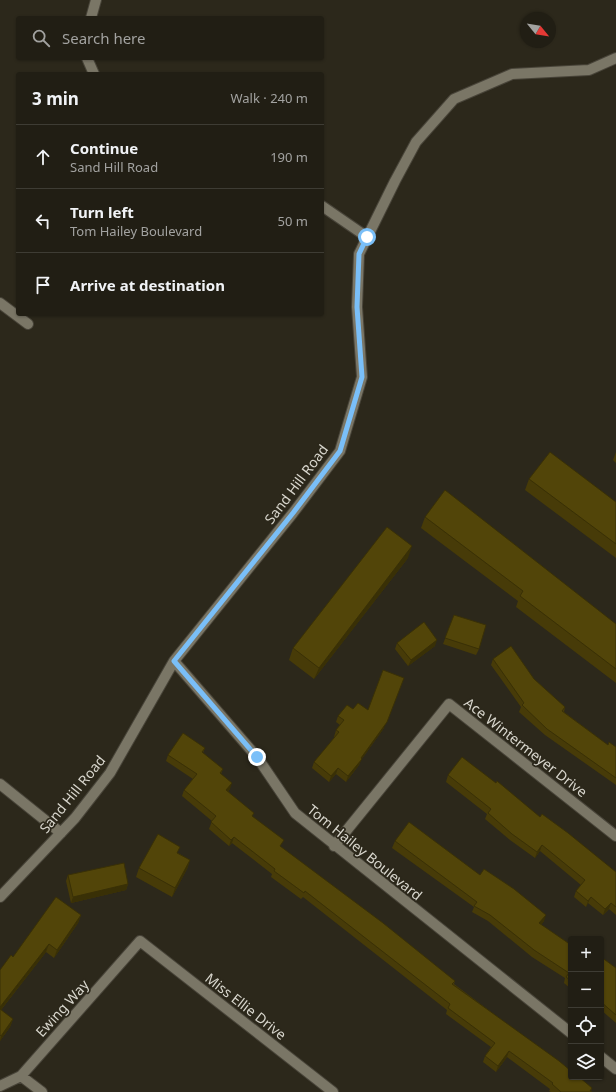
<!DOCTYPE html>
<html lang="en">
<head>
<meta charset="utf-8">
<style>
	:root { --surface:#211e14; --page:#29271d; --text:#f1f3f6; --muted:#a2a2a0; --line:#3e3c34 }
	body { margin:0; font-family:"Noto Sans",sans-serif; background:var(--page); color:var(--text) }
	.controls { position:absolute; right:12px; bottom:12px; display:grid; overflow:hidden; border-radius:4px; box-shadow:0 1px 3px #0004 }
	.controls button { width:36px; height:36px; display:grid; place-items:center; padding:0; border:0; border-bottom:1px solid var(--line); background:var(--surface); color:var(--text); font:20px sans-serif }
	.compass { position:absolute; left:520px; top:12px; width:36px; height:36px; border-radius:50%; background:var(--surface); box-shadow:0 1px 3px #0004; rotate:120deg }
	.stop { position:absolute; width:12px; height:12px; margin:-9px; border:3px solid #7abff8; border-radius:50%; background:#fff }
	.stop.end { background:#7abff8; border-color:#fff; box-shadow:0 1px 4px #0008 }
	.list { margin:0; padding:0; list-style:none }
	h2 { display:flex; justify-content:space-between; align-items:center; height:52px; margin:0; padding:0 16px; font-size:17px }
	h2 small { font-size:13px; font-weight:400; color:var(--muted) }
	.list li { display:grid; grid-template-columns:26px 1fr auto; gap:12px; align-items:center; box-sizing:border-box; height:64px; padding:0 16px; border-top:1px solid var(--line) }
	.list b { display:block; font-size:15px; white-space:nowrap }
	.list p { margin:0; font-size:13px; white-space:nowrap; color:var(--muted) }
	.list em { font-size:13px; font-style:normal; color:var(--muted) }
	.icon { flex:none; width:22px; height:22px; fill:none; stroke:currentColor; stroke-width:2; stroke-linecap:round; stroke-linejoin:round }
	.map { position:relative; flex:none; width:616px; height:1092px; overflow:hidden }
	.search { position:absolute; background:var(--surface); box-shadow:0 1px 3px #0004; left:16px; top:16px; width:308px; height:44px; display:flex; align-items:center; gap:10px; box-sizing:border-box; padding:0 14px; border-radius:4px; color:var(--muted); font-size:15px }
	.panel { position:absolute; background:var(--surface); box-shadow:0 1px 3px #0004; left:16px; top:72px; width:308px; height:244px; border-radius:4px }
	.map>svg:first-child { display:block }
</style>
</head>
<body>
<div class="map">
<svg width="616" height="1092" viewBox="0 0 616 1092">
	<rect width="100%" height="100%" fill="#2c281b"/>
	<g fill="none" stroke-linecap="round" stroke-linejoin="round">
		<g stroke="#484439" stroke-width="12">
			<path id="minor" d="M 91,18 L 96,0
				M 87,58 L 94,74
				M 322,206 L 367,237
				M 0,303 L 28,324
				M 174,661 L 257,757 L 295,813 L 571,1033
				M 0,784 L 61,833
				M 334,846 L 449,704 L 616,836
				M 0,897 L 75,818 L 110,773 L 174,661 L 293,513 L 340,451 L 362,377 L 357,307 L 359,254 L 395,181 L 416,142 L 454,99 L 512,74 L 589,70 L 616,58
				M 601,1057 L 616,1069
				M 21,1076 L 42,1092
				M 0,1086 L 21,1076 L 140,941 L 333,1092"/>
		</g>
		<use href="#minor" stroke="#7a7666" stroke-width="10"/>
	</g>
	<path fill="#473b08" d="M 616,452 L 616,463 L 613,460 Z
		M 529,479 L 616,502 L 616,558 L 525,490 Z
		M 425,517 L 616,624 L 616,683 L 516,607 L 518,601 L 421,528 Z
		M 408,558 L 314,679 L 289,660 L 293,648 Z
		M 454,615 L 479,649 L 476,655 L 443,644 Z
		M 397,643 L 435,646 L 408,666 L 395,649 Z
		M 493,659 L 534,679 L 565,707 L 564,712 L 608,745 L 616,747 L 616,785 L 545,735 L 519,712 L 521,707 L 491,665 Z
		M 338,716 L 384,728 L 361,760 L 359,765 L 346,782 L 336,774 L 329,782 L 312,768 L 314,762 L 335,737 L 334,737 L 336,730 L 340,725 L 336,722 Z
		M 205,748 L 203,753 L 223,769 L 221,774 L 230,789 L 228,791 L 281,847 L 455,981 L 454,984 L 592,1088 L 591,1091 L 592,1092 L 551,1092 L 549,1091 L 550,1089 L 507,1057 L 496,1072 L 483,1062 L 485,1056 L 491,1047 L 446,1014 L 447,1010 L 303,897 L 301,899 L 271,877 L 272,874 L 232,843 L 229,846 L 209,829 L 212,821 L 182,796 L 184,790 L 193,779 L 166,761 L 168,755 Z
		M 448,775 L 496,783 L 540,817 L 616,872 L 616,915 L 609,909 L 603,915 L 588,903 L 586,907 L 574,897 L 576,891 L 581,885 L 540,851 L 535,858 L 510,840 L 485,819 L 487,814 L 446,782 Z
		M 395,841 L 480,875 L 544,921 L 541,925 L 571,945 L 571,989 L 564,983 L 565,978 L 532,957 L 488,921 L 472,912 L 474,907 L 392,848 Z
		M 178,853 L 190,860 L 187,869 L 172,897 L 136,877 L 139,868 Z
		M 68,875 L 128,884 L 126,890 L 71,903 L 66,881 Z
		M 81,915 L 78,923 L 54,958 L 46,952 L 1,1010 L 13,1019 L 10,1027 L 0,1041 L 0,970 L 13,957 Z
		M 601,957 L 616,968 L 616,1023 L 601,1010 Z"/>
	<path fill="#393006" d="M 412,546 L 408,558 L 314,679 L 319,668 Z
		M 437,640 L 435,646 L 408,666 L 411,660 Z
		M 404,678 L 384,728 L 361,760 L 359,765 L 346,782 L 348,776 Z
		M 338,768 L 336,774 L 329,782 L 331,776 Z
		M 232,783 L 230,789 L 224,796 L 226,790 Z
		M 234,837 L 232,843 L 229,846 L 231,840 Z
		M 542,845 L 540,851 L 535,858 L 537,852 Z
		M 190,860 L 187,869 L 172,897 L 175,888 Z
		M 128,884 L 126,890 L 71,903 L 73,897 Z
		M 591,897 L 586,907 L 588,901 Z
		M 611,903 L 609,909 L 603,915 L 605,909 Z
		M 81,915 L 78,923 L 54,958 L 57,950 Z
		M 546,915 L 544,921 L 537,930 L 539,923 Z
		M 49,944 L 46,952 L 0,1011 L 0,1007 Z
		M 13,1019 L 10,1027 L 0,1041 L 1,1036 Z
		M 509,1051 L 507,1057 L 496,1072 L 498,1066 Z"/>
	<path fill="#524509" stroke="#393006" d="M 550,452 L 616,502 L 616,544 L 529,479 Z
		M 445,490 L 616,624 L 616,669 L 520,596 L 523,591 L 425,517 Z
		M 387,527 L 412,546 L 319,668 L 293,648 Z
		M 454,615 L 486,625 L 479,649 L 445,638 Z
		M 424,622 L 437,640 L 411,660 L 397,643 Z
		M 511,646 L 534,679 L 565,707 L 562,711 L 608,745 L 609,742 L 616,747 L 616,778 L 547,729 L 522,705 L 524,703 L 493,659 Z
		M 383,670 L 404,678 L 387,722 L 361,758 L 362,759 L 348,776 L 338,768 L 331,776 L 314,762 L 339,732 L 336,730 L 344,720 L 338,716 L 347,705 L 353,709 L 358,703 L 368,710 Z
		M 183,733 L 205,748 L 202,752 L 223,769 L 220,773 L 232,783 L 226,790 L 254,813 L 252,816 L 284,840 L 280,846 L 383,923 L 455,981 L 452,984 L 559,1061 L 571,1071 L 571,1077 L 579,1077 L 592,1088 L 590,1091 L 592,1092 L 561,1092 L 552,1084 L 553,1083 L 509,1051 L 498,1066 L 485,1056 L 495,1043 L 448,1008 L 450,1004 L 305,891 L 304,893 L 274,871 L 275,869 L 234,837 L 231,840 L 211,822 L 216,816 L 184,790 L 197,774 L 168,755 Z
		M 462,757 L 496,783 L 497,781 L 540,817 L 542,814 L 568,833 L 616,872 L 616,907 L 611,903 L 605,909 L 591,897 L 588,901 L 576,891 L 585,880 L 542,845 L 537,852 L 512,834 L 488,813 L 491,809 L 448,775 Z
		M 409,822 L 480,875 L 484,869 L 514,889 L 546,915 L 539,923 L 571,945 L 571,981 L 566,977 L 569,973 L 534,950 L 490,915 L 474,906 L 477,902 L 395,841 Z
		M 158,834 L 180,847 L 177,853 L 190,860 L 175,888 L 139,868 Z
		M 124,863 L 128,884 L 73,897 L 68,875 Z
		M 56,897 L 81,915 L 57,950 L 49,944 L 0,1007 L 0,970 L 11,955 L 13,957 Z
		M 601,957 L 616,968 L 616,1015 L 601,1002 Z
		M 0,1009 L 13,1019 L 1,1036 L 0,1035 Z"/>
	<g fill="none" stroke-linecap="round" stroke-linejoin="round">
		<path stroke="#7abff8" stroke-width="5" d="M 257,757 L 174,661 L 293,513 L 340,451 L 362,377 L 357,307 L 359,254 L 367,237"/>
	</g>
	<g text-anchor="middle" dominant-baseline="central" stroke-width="3.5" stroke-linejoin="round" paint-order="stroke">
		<g font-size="14" fill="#d8d6cd" stroke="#2c281b">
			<text transform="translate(296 484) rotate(-53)">Sand Hill Road</text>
			<text transform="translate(526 747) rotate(38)">Ace Wintermeyer Drive</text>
			<text transform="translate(72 794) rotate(-51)">Sand Hill Road</text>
			<text transform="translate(365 852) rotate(39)">Tom Hailey Boulevard</text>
			<text transform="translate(246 1006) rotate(38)">Miss Ellie Drive</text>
			<text transform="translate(62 1008) rotate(-48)">Ewing Way</text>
		</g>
	</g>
</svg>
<div class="controls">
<button>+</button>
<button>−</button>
<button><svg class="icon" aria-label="locate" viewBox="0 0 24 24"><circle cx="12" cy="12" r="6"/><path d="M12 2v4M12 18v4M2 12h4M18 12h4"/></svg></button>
<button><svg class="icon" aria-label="layers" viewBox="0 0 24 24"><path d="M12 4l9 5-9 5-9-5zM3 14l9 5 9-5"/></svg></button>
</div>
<svg class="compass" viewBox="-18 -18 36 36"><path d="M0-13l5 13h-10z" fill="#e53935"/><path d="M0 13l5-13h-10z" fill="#a2a2a0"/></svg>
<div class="stop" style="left:367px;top:237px"></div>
<div class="stop end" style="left:257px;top:757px"></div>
<div class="search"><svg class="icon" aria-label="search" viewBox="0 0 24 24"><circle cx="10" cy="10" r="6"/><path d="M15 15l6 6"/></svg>Search here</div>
<section class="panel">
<h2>3 min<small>Walk · 240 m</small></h2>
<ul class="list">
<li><svg class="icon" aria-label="ahead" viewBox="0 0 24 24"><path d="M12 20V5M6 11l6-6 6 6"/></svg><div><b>Continue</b><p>Sand Hill Road</p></div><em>190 m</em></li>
<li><svg class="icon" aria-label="left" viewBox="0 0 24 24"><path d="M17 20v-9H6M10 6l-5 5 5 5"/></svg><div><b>Turn left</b><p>Tom Hailey Boulevard</p></div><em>50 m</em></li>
<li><svg class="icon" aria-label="arrive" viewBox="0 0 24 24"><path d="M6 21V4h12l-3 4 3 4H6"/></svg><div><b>Arrive at destination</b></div></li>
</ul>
</section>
</div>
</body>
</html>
